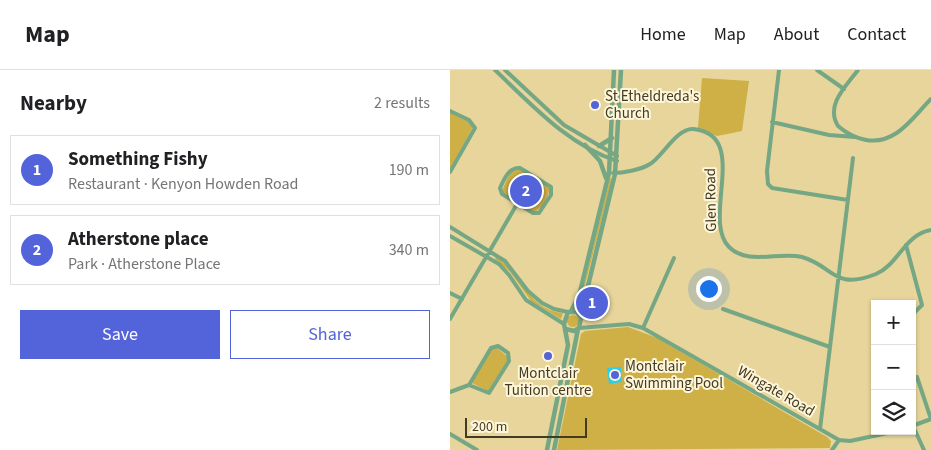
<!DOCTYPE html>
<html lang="en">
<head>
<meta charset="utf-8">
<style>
	:root { --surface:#fff; --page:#f2f2f2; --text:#202124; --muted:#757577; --line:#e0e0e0; --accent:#5363d9 }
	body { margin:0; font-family:"Source Sans 3",sans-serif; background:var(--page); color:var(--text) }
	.controls { position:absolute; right:15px; bottom:15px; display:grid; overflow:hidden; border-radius:0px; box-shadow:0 1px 4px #0004 }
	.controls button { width:45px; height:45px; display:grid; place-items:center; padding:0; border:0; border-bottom:1px solid var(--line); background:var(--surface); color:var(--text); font:25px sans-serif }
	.scale { position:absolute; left:15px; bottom:12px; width:122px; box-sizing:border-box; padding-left:5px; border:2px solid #423b24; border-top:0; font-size:14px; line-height:18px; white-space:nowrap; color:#423b24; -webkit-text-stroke:4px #fff6d9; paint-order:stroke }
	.you { position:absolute; left:258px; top:218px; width:18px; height:18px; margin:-12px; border:4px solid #fff; border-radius:50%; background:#1a73e8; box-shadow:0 0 0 8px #1a73e833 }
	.badge { display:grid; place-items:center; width:32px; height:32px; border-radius:50%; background:var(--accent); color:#fff; font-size:16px; font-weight:700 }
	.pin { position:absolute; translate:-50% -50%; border:2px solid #fff; box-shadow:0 1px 5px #0006 }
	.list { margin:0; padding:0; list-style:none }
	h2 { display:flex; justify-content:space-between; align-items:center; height:65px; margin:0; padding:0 20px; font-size:21px }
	h2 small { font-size:16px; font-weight:400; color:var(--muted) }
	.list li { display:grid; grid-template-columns:32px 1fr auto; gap:15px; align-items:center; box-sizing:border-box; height:70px; margin:0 10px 10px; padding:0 10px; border:1px solid var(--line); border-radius:0px }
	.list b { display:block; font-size:19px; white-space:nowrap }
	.list p { margin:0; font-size:16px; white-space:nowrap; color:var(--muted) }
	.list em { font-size:16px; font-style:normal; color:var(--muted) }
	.actions { display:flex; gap:10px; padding:15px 20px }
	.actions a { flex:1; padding:11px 0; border:1px solid var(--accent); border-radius:0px; text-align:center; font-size:18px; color:var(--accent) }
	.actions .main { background:var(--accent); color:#fff }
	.icon { flex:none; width:28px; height:28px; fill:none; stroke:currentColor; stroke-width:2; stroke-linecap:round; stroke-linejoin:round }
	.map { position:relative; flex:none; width:481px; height:380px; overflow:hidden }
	header { display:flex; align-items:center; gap:30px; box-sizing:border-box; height:70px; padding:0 25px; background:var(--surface); border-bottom:1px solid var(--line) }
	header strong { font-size:24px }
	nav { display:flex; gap:28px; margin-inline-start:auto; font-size:18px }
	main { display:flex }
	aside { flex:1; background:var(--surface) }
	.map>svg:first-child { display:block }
</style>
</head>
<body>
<header>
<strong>Map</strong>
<nav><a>Home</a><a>Map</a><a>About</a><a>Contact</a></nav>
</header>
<main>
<aside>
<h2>Nearby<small>2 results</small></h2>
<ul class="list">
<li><span class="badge">1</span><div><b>Something Fishy</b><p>Restaurant · Kenyon Howden Road</p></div><em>190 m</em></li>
<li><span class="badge">2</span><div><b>Atherstone place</b><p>Park · Atherstone Place</p></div><em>340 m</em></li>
</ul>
<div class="actions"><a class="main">Save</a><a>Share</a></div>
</aside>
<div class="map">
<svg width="481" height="380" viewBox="0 0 481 380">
	<rect width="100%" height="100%" fill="#e7d59b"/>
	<path fill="#ceb046" d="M 252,8 L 299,11 L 292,61 L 267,66 L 248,58 Z
		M 0,43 L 21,53 L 23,57 L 0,99 Z
		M 68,99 L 99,118 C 100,126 92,138 85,142 L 53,124 L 52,120 L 61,101 Z
		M 160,108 L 162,109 L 129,239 L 126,237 L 131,227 Z
		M 46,187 C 72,203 77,240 113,243 L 111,249 L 81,231 L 60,202 L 45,189 Z
		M117 251a6 6 0 1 1 12 0a6 6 0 1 1-12 0Z
		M 178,257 L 207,268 L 377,367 L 381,371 L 380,378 L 107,380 L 131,264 L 135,261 Z
		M 47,278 L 59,288 L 38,321 L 22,313 L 41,279 Z"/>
	<path fill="#2ccfeb" d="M 171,297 L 172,312 L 159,314 L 157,298 Z"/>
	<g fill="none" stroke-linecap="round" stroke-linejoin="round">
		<path stroke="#76a784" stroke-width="4" d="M 45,0 C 82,35 118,75 167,91
			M 55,0 L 114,55 L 167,86
			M 329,0 L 317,101 L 318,114 L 322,118 L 398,130
			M 367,0 L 394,19
			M 408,0 C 396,16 375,35 388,56 C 396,63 405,68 416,70 C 446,75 462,48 481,29
			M 0,41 L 19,50 L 25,58 L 0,102
			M 322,52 L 379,65 L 405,67
			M 70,98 L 101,117 L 101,125 L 89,143 L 83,143 L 52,124 L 50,118 C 54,109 59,97 70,98 Z
			M 163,103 C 172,103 191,100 200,94 C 212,87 227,58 243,59 C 301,64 251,149 279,177 C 298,196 329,181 352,187 C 384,196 383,221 426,204 C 448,195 455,164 481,160
			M 0,157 L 55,191 L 78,221 L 92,233 L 104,239 L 118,242
			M 0,166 L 49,194 L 59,205 L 76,230 L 114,254
			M 456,175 L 472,235 L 462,245
			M 0,223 L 12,229
			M 273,239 L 380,277
			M 0,249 L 67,134
			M 129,258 L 179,254 L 193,258 L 389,370 L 400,371 L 447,361
			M 193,258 L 224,188
			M 467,307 L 481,349
			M 0,322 L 19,315 L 39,323 L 59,291 L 58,283 L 48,276 L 41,278 L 19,315
			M 462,356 L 481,349
			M 463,356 L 474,380
			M 370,359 L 403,88
			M 0,364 L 27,380
			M 382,380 L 389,370"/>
		<path stroke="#76a784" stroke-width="4.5" d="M 135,75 L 150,91 L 156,108
			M 149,76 L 162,68
			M 121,241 L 129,226 L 159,103 L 164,0
			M 131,245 L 165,104 L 171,0
			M 97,380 L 118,275 L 114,254 L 118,242 L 127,242 L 131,248 L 129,258 L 124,261 L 116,259
			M 104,380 L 128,259"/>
	</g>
	<g fill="#5363d9" stroke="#fff6d9" stroke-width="2">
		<circle cx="145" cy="35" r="5"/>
		<circle cx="98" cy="286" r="5"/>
		<circle cx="165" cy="305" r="5"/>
	</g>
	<g text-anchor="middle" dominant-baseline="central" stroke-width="4" stroke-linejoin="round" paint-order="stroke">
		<g font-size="15" fill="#423b24" stroke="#fff6d9" text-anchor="start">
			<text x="155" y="26">St Etheldreda's<tspan x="155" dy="17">Church</tspan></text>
			<text x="175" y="296">Montclair<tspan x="175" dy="17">Swimming Pool</tspan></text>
			<text x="98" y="303" text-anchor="middle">Montclair<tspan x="98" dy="17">Tuition centre</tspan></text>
		</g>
		<g font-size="15" fill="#423b24" stroke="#fff6d9">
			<text transform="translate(261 130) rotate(-91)">Glen Road</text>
			<text transform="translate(326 321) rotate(30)">Wingate Road</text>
		</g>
	</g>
</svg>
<div class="controls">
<button>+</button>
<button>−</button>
<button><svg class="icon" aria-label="layers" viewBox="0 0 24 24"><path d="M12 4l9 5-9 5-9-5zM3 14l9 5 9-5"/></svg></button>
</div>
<div class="scale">200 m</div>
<div class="you"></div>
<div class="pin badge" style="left:142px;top:233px">1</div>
<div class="pin badge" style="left:76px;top:121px">2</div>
</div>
</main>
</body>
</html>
